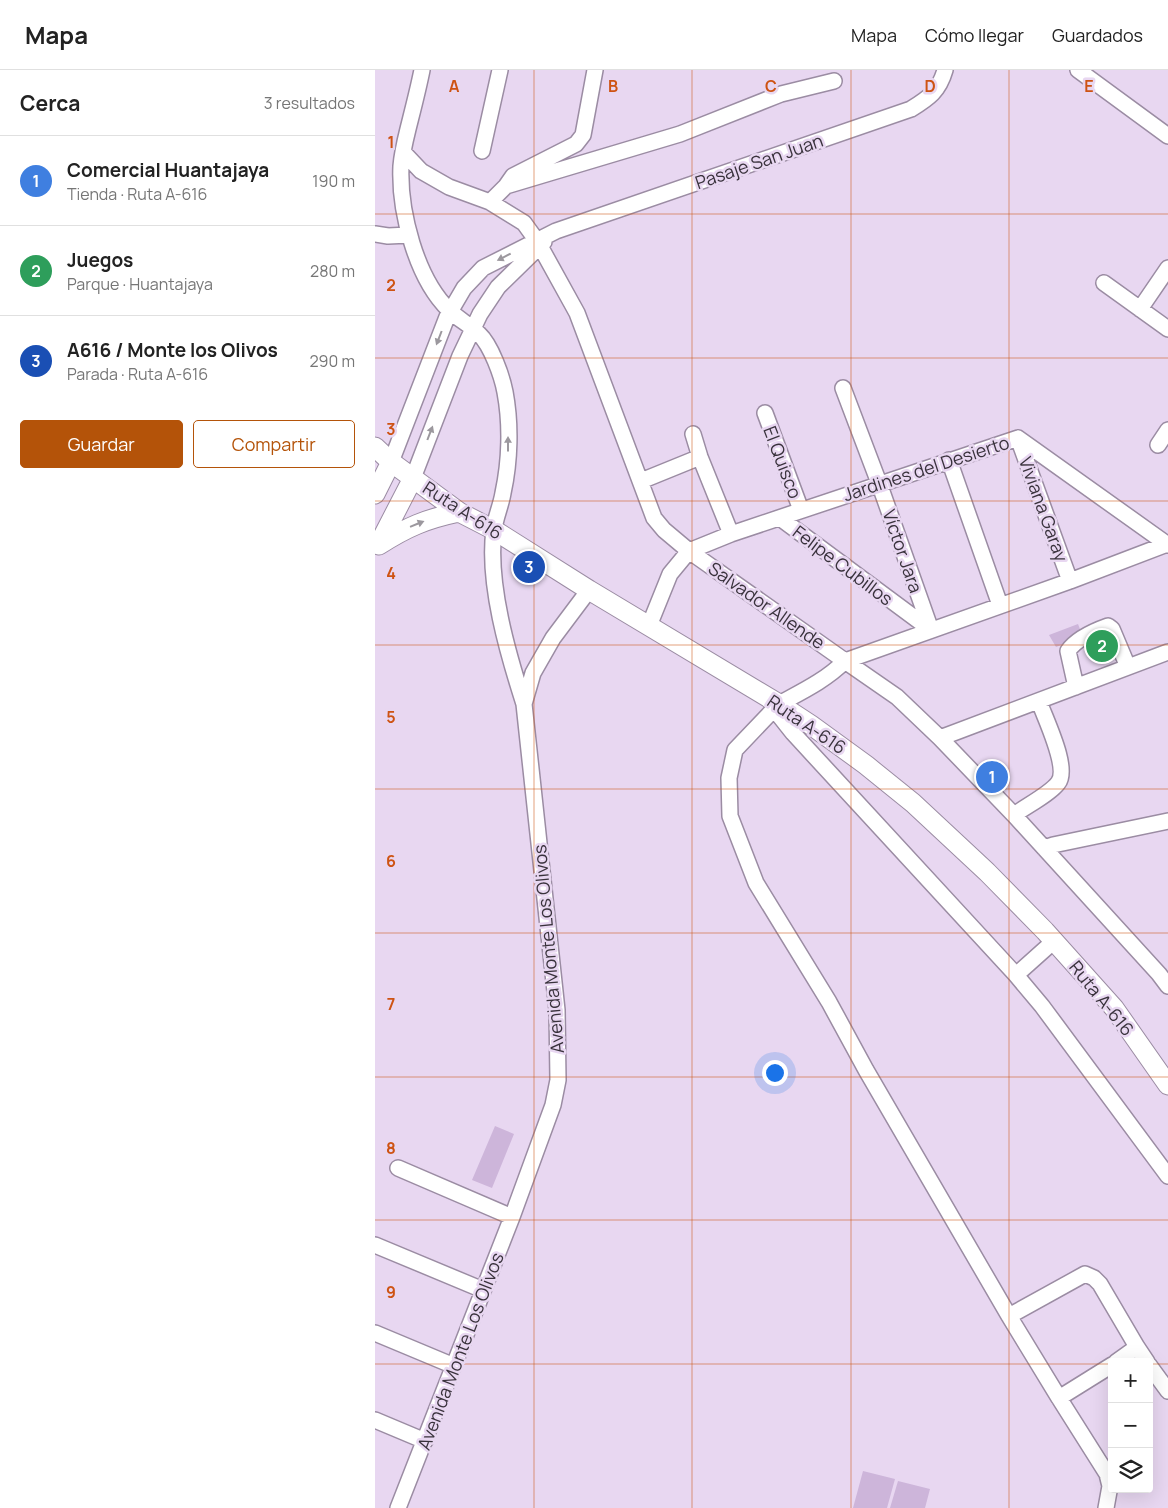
<!DOCTYPE html>
<html lang="es">
<head>
<meta charset="utf-8">
<style>
	:root { --surface:#fff; --page:#f2f2f2; --text:#222; --muted:#767676; --line:#e0e0e0; --accent:#b45309 }
	body { margin:0; font-family:Manrope,sans-serif; background:var(--page); color:var(--text) }
	.controls { position:absolute; right:15px; bottom:15px; display:grid; overflow:hidden; border-radius:5px; box-shadow:0 5px 20px #0002 }
	.controls button { width:45px; height:45px; display:grid; place-items:center; padding:0; border:0; border-bottom:1px solid var(--line); background:var(--surface); color:var(--text); font:25px sans-serif }
	.you { position:absolute; left:399px; top:1002px; width:18px; height:18px; margin:-12px; border:4px solid #fff; border-radius:50%; background:#1a73e8; box-shadow:0 0 0 8px #1a73e833 }
	.badge { display:grid; place-items:center; width:32px; height:32px; border-radius:50%; background:var(--accent); color:#fff; font-size:16px; font-weight:700 }
	.pin { position:absolute; translate:-50% -50%; border:2px solid #fff; box-shadow:0 1px 5px #0006 }
	.list { margin:0; padding:0; list-style:none }
	h2 { display:flex; justify-content:space-between; align-items:center; height:65px; margin:0; padding:0 20px; font-size:21px }
	h2 small { font-size:16px; font-weight:400; color:var(--muted) }
	.list li { display:grid; grid-template-columns:32px 1fr auto; gap:15px; align-items:center; box-sizing:border-box; height:90px; padding:0 20px; border-top:1px solid var(--line) }
	.list b { display:block; font-size:19px; white-space:nowrap }
	.list p { margin:0; font-size:16px; white-space:nowrap; color:var(--muted) }
	.list em { font-size:16px; font-style:normal; color:var(--muted) }
	.actions { display:flex; gap:10px; padding:15px 20px }
	.actions a { flex:1; padding:11px 0; border:1px solid var(--accent); border-radius:5px; text-align:center; font-size:18px; color:var(--accent) }
	.actions .main { background:var(--accent); color:#fff }
	.icon { flex:none; width:28px; height:28px; fill:none; stroke:currentColor; stroke-width:2; stroke-linecap:round; stroke-linejoin:round }
	.map { position:relative; flex:none; width:793px; height:1438px; overflow:hidden }
	header { display:flex; align-items:center; gap:30px; box-sizing:border-box; height:70px; padding:0 25px; background:var(--surface); border-bottom:1px solid var(--line) }
	header strong { font-size:24px }
	nav { display:flex; gap:28px; margin-inline-start:auto; font-size:18px }
	main { display:flex }
	aside { flex:1; background:var(--surface) }
	.map>svg:first-child { display:block }
</style>
</head>
<body>
<header>
<strong>Mapa</strong>
<nav><a>Mapa</a><a>Cómo llegar</a><a>Guardados</a></nav>
</header>
<main>
<aside>
<h2>Cerca<small>3 resultados</small></h2>
<ul class="list">
<li><span class="badge" style="background:#3f7fe0">1</span><div><b>Comercial Huantajaya</b><p>Tienda · Ruta A-616</p></div><em>190 m</em></li>
<li><span class="badge" style="background:#2e9e5b">2</span><div><b>Juegos</b><p>Parque · Huantajaya</p></div><em>280 m</em></li>
<li><span class="badge" style="background:#1a4fb4">3</span><div><b>A616 / Monte los Olivos</b><p>Parada · Ruta A-616</p></div><em>290 m</em></li>
</ul>
<div class="actions"><a class="main">Guardar</a><a>Compartir</a></div>
</aside>
<div class="map">
<svg width="793" height="1438" viewBox="0 0 793 1438">
	<rect width="100%" height="100%" fill="#e8d7f1"/>
	<path fill="#cdb5da" d="M 703,554 L 708,567 L 681,577 L 674,565 Z
		M 734,559 L 742,582 L 720,590 L 712,569 Z
		M 120,1056 L 139,1064 L 117,1118 L 97,1110 Z
		M 488,1401 L 520,1409 L 512,1438 L 478,1438 Z
		M 523,1411 L 555,1419 L 550,1438 L 515,1438 Z"/>
	<g fill="none" stroke-linecap="round" stroke-linejoin="round">
		<g stroke="#9b8ca3" stroke-width="18">
			<path id="minor" d="M 47,0 C 43,20 38,39 33,59 C 30,71 27,84 26,96 C 24,141 41,208 74,240 C 83,249 95,255 104,264 C 116,275 127,306 130,322 C 136,354 135,391 128,423 C 126,436 120,448 119,460 C 112,513 133,584 149,634
				M 703,0 L 793,66
				M 107,81 L 125,0
				M 28,82 L 46,101 L 74,117 L 115,132 L 131,116 L 138,106 L 201,74 L 208,65 L 220,0
				M 131,116 L 305,64 L 406,24 L 459,11
				M 115,132 L 149,153 L 162,171
				M 0,164 L 13,166 L 34,165
				M 165,176 L 202,243 L 279,448 L 289,460 L 314,481 L 470,591 L 695,511 L 792,474
				M 729,213 L 793,259
				M 765,239 L 793,198
				M 468,318 L 504,413 L 556,560
				M 390,343 L 426,440
				M 318,364 L 325,387 L 356,464
				M 643,368 L 695,511
				M 783,375 L 793,360
				M 574,390 L 625,535
				M 16,392 L 72,247 L 89,218 L 108,198 L 181,161 L 536,39 C 554,28 564,21 570,0
				M 38,408 L 85,286 L 105,244 L 123,217 L 169,172
				M 266,411 L 325,387
				M 405,448 L 556,560
				M 274,556 L 295,504 L 314,481 L 356,464 L 643,368 L 793,475
				M 701,617 L 693,581 C 701,569 719,561 733,556 L 737,559 L 753,597
				M 399,639 L 360,680 L 354,708 L 355,746 L 381,813 L 454,932 L 491,1000 L 634,1246 L 684,1328 L 737,1295
				M 565,668 L 793,582
				M 639,745 C 651,736 675,724 683,713 C 695,698 670,649 664,631
				M 669,778 L 678,775 L 793,751
				M 641,905 L 679,871
				M 793,916 L 784,904 L 639,745 L 565,668 L 522,627 L 470,591 C 451,610 428,621 404,634 L 399,639 L 418,663 L 641,905 L 667,936 L 793,1106
				M 23,1098 L 137,1147
				M 0,1175 L 108,1220
				M 634,1246 L 710,1204 L 719,1208 L 725,1214 L 762,1277 L 772,1292
				M 0,1263 L 79,1296
				M 741,1292 L 762,1277
				M 774,1295 L 793,1321
				M 684,1328 L 732,1404 L 735,1416 L 731,1438
				M 0,1350 L 50,1371
				M 23,1438 L 137,1147 L 178,1035 L 183,1010 L 182,940 L 149,634 L 158,603 L 178,568 L 214,520"/>
		</g>
		<g stroke="#9b8ca3" stroke-width="21">
			<path id="major" d="M 0,377 L 16,392 L 84,442 L 119,460 L 214,520 L 404,634 L 436,655 L 491,695 L 538,733 L 612,802 L 670,861 L 739,938 L 793,1015
				M 0,424 L 16,392
				M 4,474 L 38,408
				M 4,475 C 32,457 51,449 84,442"/>
		</g>
		<use href="#minor" stroke="#fff" stroke-width="15"/>
		<use href="#major" stroke="#fff" stroke-width="19"/>
	</g>
	<defs><path id="oneway-solid" d="M-6-.8H1V-3.2L6.5 0L1 3.2V.8H-6Z" transform="scale(1.25)"/></defs>
	<g fill="#9c989e">
		<use href="#oneway-solid" transform="translate(129 187) rotate(153)"/>
		<use href="#oneway-solid" transform="translate(64 268) rotate(111)"/>
		<use href="#oneway-solid" transform="translate(55 363) rotate(-69)"/>
		<use href="#oneway-solid" transform="translate(133 374) rotate(-90)"/>
		<use href="#oneway-solid" transform="translate(42 454) rotate(-22)"/>
	</g>
	<path fill="none" stroke="#ce5313" stroke-width="1" stroke-opacity="0.55" d="M 159,0 L 159,1438M 317,0 L 317,1438M 476,0 L 476,1438M 634,0 L 634,1438M 0,144 L 793,144M 0,288 L 793,288M 0,431 L 793,431M 0,575 L 793,575M 0,719 L 793,719M 0,863 L 793,863M 0,1007 L 793,1007M 0,1150 L 793,1150M 0,1294 L 737,1294M 774,1294 L 793,1294"/>
	<g text-anchor="middle" dominant-baseline="central" stroke-width="5" stroke-linejoin="round" paint-order="stroke">
		<g font-size="18" fill="#39323c" stroke="#e8d7f1">
			<text transform="translate(384 91) rotate(-19)">Pasaje San Juan</text>
			<text transform="translate(408 392) rotate(69)">El Quisco</text>
			<text transform="translate(551 398) rotate(-18)">Jardines del Desierto</text>
			<text transform="translate(669 439) rotate(70)">Viviana Garay</text>
			<text transform="translate(88 440) rotate(33)">Ruta A-616</text>
			<text transform="translate(528 481) rotate(71)">Víctor Jara</text>
			<text transform="translate(468 495) rotate(37)">Felipe Cubillos</text>
			<text transform="translate(392 535) rotate(35)">Salvador Allende</text>
			<text transform="translate(432 654) rotate(34)">Ruta A-616</text>
			<text transform="translate(173 879) rotate(-95)">Avenida Monte Los Olivos</text>
			<text transform="translate(727 928) rotate(51)">Ruta A-616</text>
			<text transform="translate(85 1281) rotate(-69)">Avenida Monte Los Olivos</text>
		</g>
	</g>
	<g font-size="16" text-anchor="middle" font-weight="bold" fill="#ce5313" stroke="#e8d7f1" stroke-width="5" stroke-linejoin="round" paint-order="stroke">
		<text x="79" y="22">A</text>
		<text x="238" y="22">B</text>
		<text x="396" y="22">C</text>
		<text x="555" y="22">D</text>
		<text x="714" y="22">E</text>
		<text x="16" y="78">1</text>
		<text x="16" y="221">2</text>
		<text x="16" y="365">3</text>
		<text x="16" y="509">4</text>
		<text x="16" y="653">5</text>
		<text x="16" y="797">6</text>
		<text x="16" y="940">7</text>
		<text x="16" y="1084">8</text>
		<text x="16" y="1228">9</text>
	</g>
</svg>
<div class="controls">
<button>+</button>
<button>−</button>
<button><svg class="icon" aria-label="layers" viewBox="0 0 24 24"><path d="M12 4l9 5-9 5-9-5zM3 14l9 5 9-5"/></svg></button>
</div>
<div class="you"></div>
<div class="pin badge" style="left:617px;top:707px;background:#3f7fe0">1</div>
<div class="pin badge" style="left:727px;top:576px;background:#2e9e5b">2</div>
<div class="pin badge" style="left:154px;top:497px;background:#1a4fb4">3</div>
</div>
</main>
</body>
</html>
